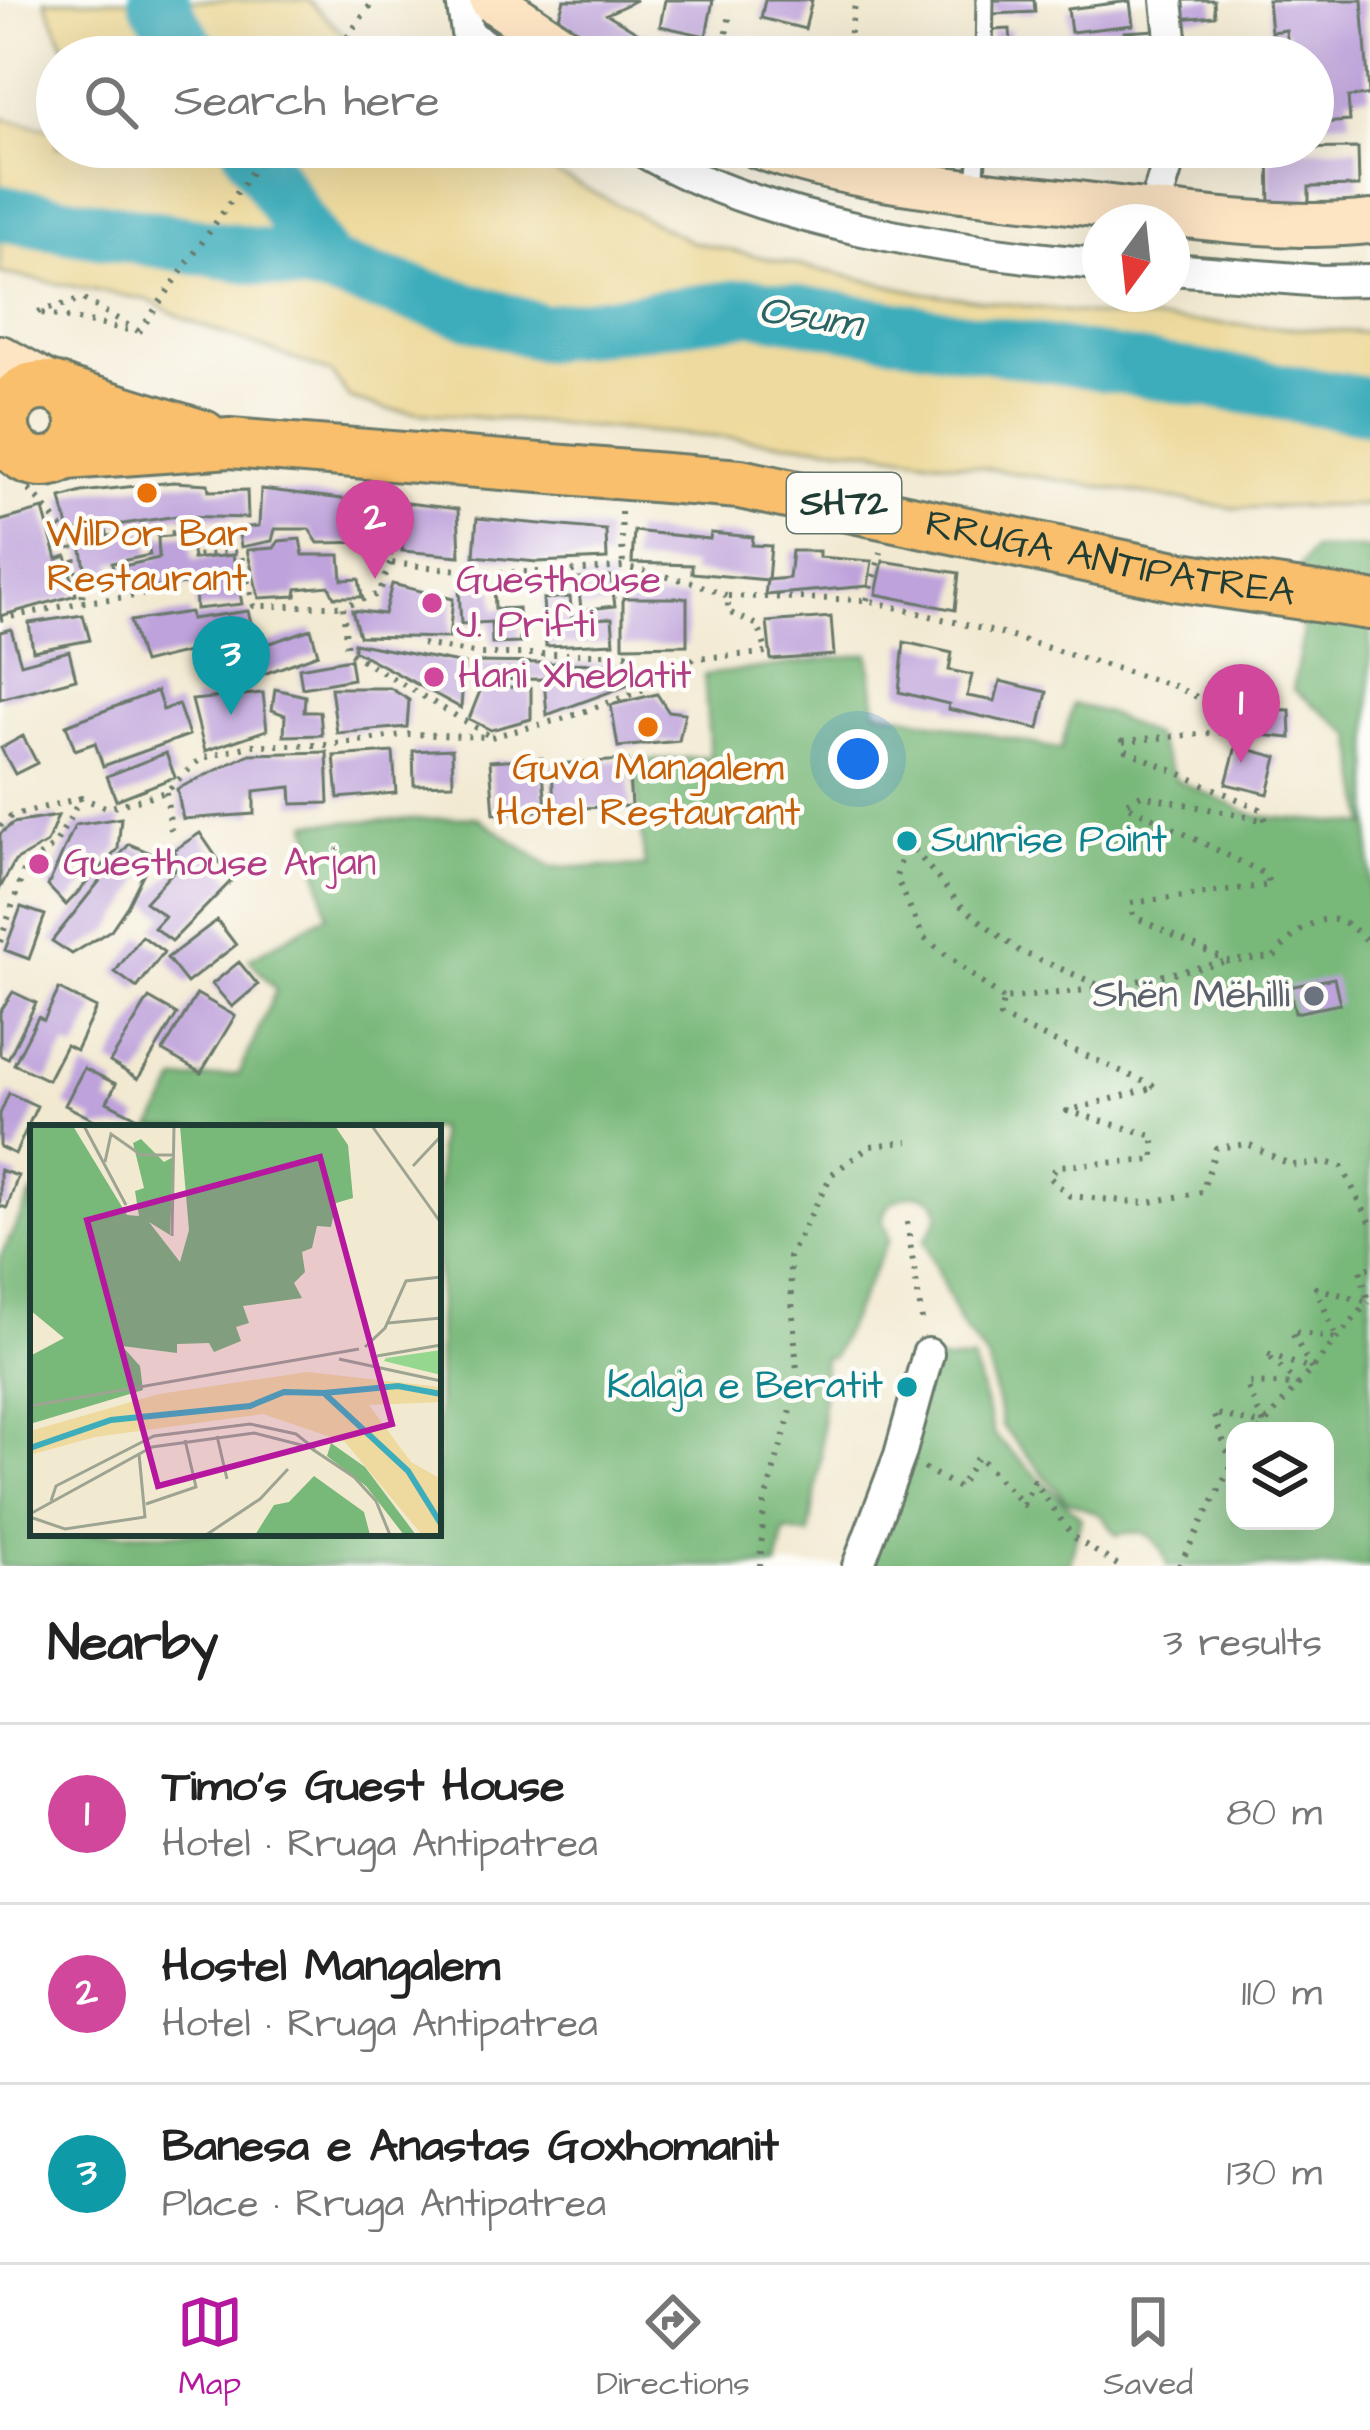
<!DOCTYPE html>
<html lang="en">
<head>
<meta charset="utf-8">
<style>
	:root { --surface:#fff; --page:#f2f2f2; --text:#222; --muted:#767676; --line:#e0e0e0; --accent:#b5179e }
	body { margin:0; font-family:"Architects Daughter",sans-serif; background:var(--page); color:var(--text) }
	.controls { position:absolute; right:36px; bottom:36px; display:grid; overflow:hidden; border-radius:24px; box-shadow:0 12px 48px #0002 }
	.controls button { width:108px; height:108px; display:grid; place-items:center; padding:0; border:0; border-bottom:3px solid var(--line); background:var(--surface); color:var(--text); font:60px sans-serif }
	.compass { position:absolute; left:1082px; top:204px; width:108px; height:108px; border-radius:50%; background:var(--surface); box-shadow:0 12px 48px #0002; rotate:195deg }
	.you { position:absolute; left:858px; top:759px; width:42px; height:42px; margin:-30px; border:9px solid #fff; border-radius:50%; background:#1a73e8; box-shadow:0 0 0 18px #1a73e833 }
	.badge { display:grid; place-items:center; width:78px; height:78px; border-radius:50%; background:var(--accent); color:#fff; font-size:39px; font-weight:700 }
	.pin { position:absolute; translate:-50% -99px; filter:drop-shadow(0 3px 6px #0008) }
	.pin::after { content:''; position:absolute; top:63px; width:42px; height:36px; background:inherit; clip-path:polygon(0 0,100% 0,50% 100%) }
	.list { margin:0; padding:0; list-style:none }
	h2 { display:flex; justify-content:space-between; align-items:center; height:156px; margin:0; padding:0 48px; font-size:51px }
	h2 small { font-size:39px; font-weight:400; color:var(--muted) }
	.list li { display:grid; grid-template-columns:78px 1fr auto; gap:36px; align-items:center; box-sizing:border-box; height:180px; padding:0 48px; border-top:3px solid var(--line) }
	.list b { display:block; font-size:45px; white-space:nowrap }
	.list p { margin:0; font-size:39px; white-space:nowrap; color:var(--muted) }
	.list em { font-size:39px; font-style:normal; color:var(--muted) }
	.icon { flex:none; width:66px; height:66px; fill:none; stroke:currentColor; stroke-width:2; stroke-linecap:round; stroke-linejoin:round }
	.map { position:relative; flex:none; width:1370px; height:1566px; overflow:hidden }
	.search { position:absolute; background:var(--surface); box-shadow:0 12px 48px #0002; left:36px; right:36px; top:36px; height:132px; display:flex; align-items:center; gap:30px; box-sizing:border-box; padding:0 42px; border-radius:66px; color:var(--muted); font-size:45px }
	.sheet { height:696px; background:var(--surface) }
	nav { display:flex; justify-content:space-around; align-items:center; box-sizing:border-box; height:168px; border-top:3px solid var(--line); background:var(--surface); font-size:33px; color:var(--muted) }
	nav a { display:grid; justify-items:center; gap:6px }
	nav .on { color:var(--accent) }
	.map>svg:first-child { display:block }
</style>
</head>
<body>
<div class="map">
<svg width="1370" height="1566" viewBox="0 0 1370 1566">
	<rect width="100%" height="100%" fill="#fdfcf7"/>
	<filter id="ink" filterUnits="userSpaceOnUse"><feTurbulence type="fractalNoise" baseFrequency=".00833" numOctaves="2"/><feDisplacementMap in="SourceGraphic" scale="24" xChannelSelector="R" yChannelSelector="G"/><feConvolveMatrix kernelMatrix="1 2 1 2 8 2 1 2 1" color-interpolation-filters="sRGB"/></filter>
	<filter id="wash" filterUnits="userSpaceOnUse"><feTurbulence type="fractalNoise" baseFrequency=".004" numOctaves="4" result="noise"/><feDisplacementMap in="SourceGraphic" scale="48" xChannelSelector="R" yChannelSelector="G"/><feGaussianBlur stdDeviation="2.7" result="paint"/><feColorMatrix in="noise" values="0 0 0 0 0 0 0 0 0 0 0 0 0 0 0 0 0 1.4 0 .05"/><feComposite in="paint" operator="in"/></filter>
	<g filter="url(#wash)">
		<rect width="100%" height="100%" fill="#f2e9d1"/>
		<path fill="#78b879" stroke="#4c7a56" stroke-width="3" fill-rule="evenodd" d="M 1313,549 L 1370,549 L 1370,1566 L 1167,1566 C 1162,1539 1144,1527 1117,1535 L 1102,1516 L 1066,1500 L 1002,1426 L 988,1360 L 961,1325 L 924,1241 C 928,1234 937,1224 938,1215 C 941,1183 881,1192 883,1221 C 884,1227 888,1233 889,1239 L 832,1358 L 824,1357 L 821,1457 L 809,1535 L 785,1530 L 777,1566 L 0,1566 L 0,1257 L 33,1192 L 33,1533 L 438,1533 L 438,1128 L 152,1128 L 177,1081 L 239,1074 L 276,990 L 249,959 L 327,915 L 308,823 L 477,817 L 551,867 L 645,867 L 634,761 L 710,757 L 704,675 L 869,654 L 876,710 L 1061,750 L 1073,704 L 1107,713 L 1154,736 L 1176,780 L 1257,816 L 1367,825 L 1353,735 L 1293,689 L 1303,635 L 1295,573 ZM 1235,1431 L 1325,1431 L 1325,1521 L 1235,1521 Z
			M 973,1360 L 994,1435 L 1081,1518 L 1069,1566 L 866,1566 L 934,1361 Z"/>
		<path fill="#eeda9e" stroke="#868c69" stroke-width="3" d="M 45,0 L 308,0 L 367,57 L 69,57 Z
			M 0,118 L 57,130 L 57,147 L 504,147 L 692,242 L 924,293 L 1111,317 L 1370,333 L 1370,505 L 1232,508 L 872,450 L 389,410 L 349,398 L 332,373 L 187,320 L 148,300 L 0,273 Z"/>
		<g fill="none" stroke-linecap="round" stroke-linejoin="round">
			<path stroke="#3eadbb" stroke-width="57" d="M 157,0 L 193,57
				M 250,147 L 327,268 L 544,333 L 751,306 L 1370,406
				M 0,213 L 327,268"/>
		</g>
		<g id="blocks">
			<path fill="#bea2db" d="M 564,0 L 637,0 L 607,14 L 642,35 L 630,57 L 618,57 L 558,20 Z
				M 665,0 L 713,0 L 706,36 L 660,26 Z
				M 765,0 L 812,0 L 805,29 L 761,18 Z
				M 992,0 L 1034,0 L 1035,12 L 993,14 Z
				M 1178,0 L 1214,0 L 1215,16 L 1179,19 Z
				M 1268,0 L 1362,0 L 1369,95 L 1348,97 L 1350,121 L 1320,123 L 1319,110 L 1313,111 L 1313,57 L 1273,57 L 1273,50 L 1288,49 L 1286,30 L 1271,32 Z
				M 1130,1 L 1133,25 L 1071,32 L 1068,9 Z
				M 1010,29 L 1012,57 L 993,57 L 992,30 Z
				M 1156,30 L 1158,57 L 1126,57 L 1124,32 Z
				M 667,38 L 712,47 L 710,57 L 662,57 Z
				M 1358,148 L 1359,186 L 1309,187 L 1309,205 L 1270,205 L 1269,149 Z
				M 173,482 L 208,484 L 209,491 L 247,490 L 248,518 L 177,516 L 69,532 L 61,498 L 82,492 Z
				M 261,489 L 384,504 L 382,542 L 318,543 L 309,529 L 275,529 L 272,541 L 241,547 L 238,528 L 259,526 Z
				M 407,503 L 458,509 L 460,556 L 402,551 Z
				M 43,509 L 57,559 L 66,556 L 76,595 L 0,616 L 0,521 Z
				M 477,518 L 606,530 L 607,559 L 537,562 L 474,556 Z
				M 634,531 L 710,539 L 711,533 L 753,537 L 752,545 L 771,546 L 768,580 L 692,573 L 692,565 L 632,563 Z
				M 146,532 L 150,555 L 112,563 L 114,575 L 87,579 L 80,539 Z
				M 190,534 L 193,559 L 233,555 L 242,604 L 196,609 L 195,583 L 129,590 L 124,566 L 159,558 L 158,537 Z
				M 300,539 L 303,555 L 340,555 L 342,580 L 359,579 L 362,597 L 334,597 L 329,586 L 297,589 L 296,596 L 259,598 L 247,550 L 274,548 L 279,541 Z
				M 792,551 L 819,551 L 819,557 L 872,561 L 868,586 L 765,595 L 767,580 L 789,578 Z
				M 883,561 L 959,573 L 955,610 L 876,594 Z
				M 611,576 L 615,606 L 581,610 L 578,579 Z
				M 392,584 L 453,599 L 449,638 L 359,636 L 352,610 L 384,614 Z
				M 494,586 L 495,609 L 518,608 L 520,643 L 492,644 L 491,622 L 461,624 L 459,588 Z
				M 570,597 L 572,620 L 612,618 L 614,643 L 546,646 L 543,599 Z
				M 623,598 L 687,598 L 687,645 L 623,646 Z
				M 248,611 L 255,638 L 208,659 L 204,648 L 143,663 L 130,621 L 190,612 L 191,619 Z
				M 83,615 L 90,640 L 33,651 L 29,623 Z
				M 831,617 L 834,655 L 771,660 L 767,622 Z
				M 11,629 L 21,664 L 69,651 L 76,679 L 0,699 L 0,632 Z
				M 311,629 L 318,654 L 242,682 L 230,657 Z
				M 904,642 L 952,653 L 949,670 L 972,675 L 967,696 L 995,701 L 1000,681 L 1047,692 L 1039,729 L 948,709 L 949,704 L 899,692 Z
				M 354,643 L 464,664 L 461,708 L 354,650 Z
				M 350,659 L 353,679 L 302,688 L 299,668 Z
				M 476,662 L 622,664 L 640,681 L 547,715 L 544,679 L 476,680 Z
				M 482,686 L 531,688 L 531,719 L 491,730 L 469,719 Z
				M 331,688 L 390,688 L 409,700 L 407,727 L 337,733 Z
				M 275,689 L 305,696 L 304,712 L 320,712 L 322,735 L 284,736 L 285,715 L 272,710 Z
				M 157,691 L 163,710 L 178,704 L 189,735 L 103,766 L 95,743 L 75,750 L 66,725 Z
				M 263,693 L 267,730 L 205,751 L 192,700 Z
				M 657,694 L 668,711 L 685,713 L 679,741 L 618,747 L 611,705 Z
				M 1249,709 L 1290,710 L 1291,738 L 1250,734 Z
				M 23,736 L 37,763 L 15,774 L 1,748 Z
				M 1236,746 L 1277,757 L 1268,794 L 1226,784 Z
				M 452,749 L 453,784 L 414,785 L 413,751 Z
				M 327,752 L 329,803 L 292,804 L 291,787 L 254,791 L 254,814 L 183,819 L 177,789 L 250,754 Z
				M 393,752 L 396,793 L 338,798 L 334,756 Z
				M 166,753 L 175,777 L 116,800 L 107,776 Z
				M 542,758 L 546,810 L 494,814 L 490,761 Z
				M 628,760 L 631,806 L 554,809 L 552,764 Z
				M 58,816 L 47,843 L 15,861 L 0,888 L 0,834 L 13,823 Z
				M 121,818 L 118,849 L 66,905 L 48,886 L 75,825 Z
				M 200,833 L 232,880 L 172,941 L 154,928 L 165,916 L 145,902 L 181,863 L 174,850 Z
				M 129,844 L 153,854 L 128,905 L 111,930 L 72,954 L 52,941 Z
				M 21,907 L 45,915 L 29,959 L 5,950 Z
				M 217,920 L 236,945 L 187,983 L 167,958 Z
				M 142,936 L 164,952 L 137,988 L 115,972 Z
				M 239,962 L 258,985 L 232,1007 L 212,984 Z
				M 1334,978 L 1340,1004 L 1295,1013 L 1289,987 Z
				M 59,989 L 96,1008 L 76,1050 L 66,1045 L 48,1080 L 14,1064 L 38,1017 L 44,1020 Z
				M 13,992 L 36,1003 L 8,1059 L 0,1055 L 0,1012 Z
				M 197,994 L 235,1016 L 201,1073 L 163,1051 Z
				M 149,998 L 177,1014 L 138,1079 L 110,1062 Z
				M 84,1068 L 116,1084 L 107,1102 L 138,1118 L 133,1128 L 90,1128 L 94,1120 L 65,1105 Z
				M 9,1093 L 37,1106 L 15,1154 L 0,1147 L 0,1114 Z
				M 0,1170 L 18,1176 L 7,1208 L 0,1206 Z"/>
		</g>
	</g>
	<g filter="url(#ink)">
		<use href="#blocks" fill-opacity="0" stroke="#69796b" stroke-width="3"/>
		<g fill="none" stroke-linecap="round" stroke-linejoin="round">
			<g stroke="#69796b" stroke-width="21">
				<path id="lane" d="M 984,57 L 985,0
					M 975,188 L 978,147"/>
			</g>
			<g stroke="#69796b" stroke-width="36">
				<path id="street" d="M 462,0 L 467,33 L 500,57
					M 1167,0 L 1173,57
					M 636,147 C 756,222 960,253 1100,264
					M 1153,212 L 1173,147
					M 1172,269 L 1322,281 L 1370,280
					M 858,1566 L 900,1455 L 928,1354"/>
			</g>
			<g stroke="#69796b" stroke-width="48">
				<path id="secondary" d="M 491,0 L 577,57
					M 759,147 C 863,185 977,191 1086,204 C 1173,214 1283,232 1370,222
					M 0,357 L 64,392
					M 0,412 L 5,420"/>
			</g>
			<g stroke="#69796b" stroke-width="54">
				<g id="primary">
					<circle cx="43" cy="424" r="38"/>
					<path d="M 64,392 L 203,435"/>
					<path id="s1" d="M 67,455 L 230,443 L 740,484 L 1175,576 L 1370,605"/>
				</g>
			</g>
			<path stroke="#69796b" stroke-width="6" stroke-dasharray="3 9" stroke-linecap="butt" d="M 333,57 L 374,0
				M 723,57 L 730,14
				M 845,57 L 856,0
				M 38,312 L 83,299 L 138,331
				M 42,313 L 129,330
				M 139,332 L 269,147
				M 12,473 L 41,502 L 70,539 L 84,602
				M 621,512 L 623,567
				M 70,539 L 155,526 L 157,534 L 193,532 L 196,556 L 240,552 L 254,606 L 343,606
				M 390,563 L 379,594 L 343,606 L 347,651 L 488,735
				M 728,596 L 867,600 L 1002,634 L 1174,686 L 1228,712 L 1223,732 L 1123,741 L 1126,750 L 1260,809 L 1266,821 L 1141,795 L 1125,804 L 1265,874 L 1270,885 L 1131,903 L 1133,916 L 1227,961 L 1274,957 C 1290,937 1319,908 1347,924 C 1355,929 1362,937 1370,942
				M 867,600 L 881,552
				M 0,619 L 84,602 L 143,595
				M 422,644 L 480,654 L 626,654 L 656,683
				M 166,792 L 171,830
				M 0,826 L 11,816 L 81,798
				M 0,942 L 25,868 L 55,845 L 81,798 L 108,808 L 166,792 L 200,759 L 253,745 L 328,745 L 410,734 L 491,737 L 566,718 L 649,688 L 695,658 L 767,653 L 758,625 L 728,612 L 728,596 L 691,582 L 623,567 L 559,572 L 479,572 L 390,563 L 389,493
				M 1223,962 L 1105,988 L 1003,999 L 1000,1017 L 1156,1087 L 1067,1111 L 1154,1136 L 1154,1160 L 1058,1166 L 1049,1177 L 1070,1196 L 1145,1203 L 1202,1192 L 1216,1148 L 1248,1144 L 1291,1165 L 1329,1163 L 1342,1167 L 1370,1222
				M 1003,999 L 924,938 L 896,877 L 907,841 L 960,905 L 1019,951 L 1101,986
				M 907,1222 L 923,1327
				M 1259,1431 L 1368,1302
				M 1232,1464 L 1213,1413 L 1264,1425 L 1246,1383 L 1298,1385 L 1266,1353 L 1312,1370 L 1291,1331 L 1337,1339 L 1316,1288 L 1368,1302 L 1360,1269 L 1370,1268
				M 924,1468 L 959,1488 L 978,1456 L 1023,1505 L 1034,1481 L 1073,1537 L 1119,1566
				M 760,1566 L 764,1505 L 798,1386 L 789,1257 L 832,1174 L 870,1146 L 908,1142
				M 1179,1566 L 1233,1463"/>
			<use href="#lane" stroke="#fff" stroke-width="15"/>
			<use href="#street" stroke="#fff" stroke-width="30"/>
			<use href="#secondary" stroke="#fde5c4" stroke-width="42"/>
			<use href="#primary" stroke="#f9bf6c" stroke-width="48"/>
		</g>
	</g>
	<g fill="#e8710a" stroke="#fdfcf7" stroke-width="4.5">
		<circle cx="147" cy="493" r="12"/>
		<circle cx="648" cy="727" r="12"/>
	</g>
	<g fill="#d1479c" stroke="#fdfcf7" stroke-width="4.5">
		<circle cx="432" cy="603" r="12"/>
		<circle cx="434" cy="677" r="12"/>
		<circle cx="39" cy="864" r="12"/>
	</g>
	<g fill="#0f9aa8" stroke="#fdfcf7" stroke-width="4.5">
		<circle cx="907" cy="841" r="12"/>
		<circle cx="907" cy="1387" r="12"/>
	</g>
	<circle fill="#6b7280" stroke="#fdfcf7" stroke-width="4.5" cx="1314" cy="996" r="12"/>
	<g text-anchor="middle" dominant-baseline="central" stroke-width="9" stroke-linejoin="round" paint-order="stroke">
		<rect fill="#fdfcf7" stroke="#62766e" stroke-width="3" x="787" y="473" width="114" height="60" rx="9"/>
		<g font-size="36" font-weight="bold" fill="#1f3d34">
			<text x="844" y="503">SH72</text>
		</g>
		<g font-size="39" fill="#c56008" stroke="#fdfcf7">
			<text x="147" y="535">WilDor Bar<tspan x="147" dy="45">Restaurant</tspan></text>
			<text x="648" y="769">Guva Mangalem<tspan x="648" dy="45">Hotel Restaurant</tspan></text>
		</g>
		<g font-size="39" fill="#1f3d34" stroke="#fdfcf7">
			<text stroke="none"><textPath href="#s1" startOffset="1053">RRUGA ANTIPATREA</textPath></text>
		</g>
		<g font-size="39" fill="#b23c85" stroke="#fdfcf7" text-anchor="start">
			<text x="456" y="581">Guesthouse<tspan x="456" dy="45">J. Prifti</tspan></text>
			<text x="458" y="677">Hani Xheblatit</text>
			<text x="63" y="864">Guesthouse Arjan</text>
		</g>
		<g font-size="39" fill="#0d838f" stroke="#fdfcf7" text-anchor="start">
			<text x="931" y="841">Sunrise Point</text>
			<text x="883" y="1387" text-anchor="end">Kalaja e Beratit</text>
		</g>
		<g font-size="39" fill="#5b616d" stroke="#fdfcf7" text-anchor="end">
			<text x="1290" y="996">Shën Mëhilli</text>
		</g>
		<g font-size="42" font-style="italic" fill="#2a6463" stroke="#fdfcf7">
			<text transform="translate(810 317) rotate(8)">Osum</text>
		</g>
	</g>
	<g transform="translate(30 1125)">
		<rect width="411" height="411" fill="#f2e9d1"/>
		<path d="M 411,225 L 411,250 L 354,236 L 356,233 Z" fill="#95d78e"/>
		<path d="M 0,1 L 43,1 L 97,90 L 109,91 L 105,66 L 114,63 L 103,18 L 111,14 L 134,37 L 143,32 L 140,110 L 119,97 L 150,137 L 159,105 L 150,1 L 305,1 L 318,20 L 323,73 L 306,78 L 301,102 L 287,101 L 282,123 L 272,127 L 275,147 L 264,158 L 272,173 L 213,181 L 219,198 L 206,202 L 211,216 L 184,227 L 179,218 L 147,219 L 147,228 L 92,221 L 110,241 L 113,265 L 0,299 L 0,231 L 34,213 L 0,185 ZM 301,318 L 335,342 L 386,410 L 374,410 L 336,361 L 297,331 ZM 284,351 L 334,387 L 340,410 L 225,410 L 244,380 L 259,377 Z" fill="#78b879"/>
		<path d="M 277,247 L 411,262 L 411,277 L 339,280 L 381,337 L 411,354 L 411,410 L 392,410 L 315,317 L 233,289 L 65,312 L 0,330 L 0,306 L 129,269 Z" fill="#eeda9e"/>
		<path fill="none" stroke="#3eadbb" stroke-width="6" d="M 294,268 L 368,261 L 411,269M 0,323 L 81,295 L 220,281 L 254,267 L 294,268 L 378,346 L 411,399"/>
		<path fill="none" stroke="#9ea492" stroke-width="3" d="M 54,1 L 96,80M 342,1 L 411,98M 75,37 L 81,9 L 111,30 L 145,30M 383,41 L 411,11M 142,111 L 144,1M 358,198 L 411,193M 335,222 L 355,203 L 376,156 L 411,152M 347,231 L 411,220M 309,234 L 411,256M 0,281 L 329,224M 187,311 L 197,354M 21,376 L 26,361 L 124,311 L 220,299 L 266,309 L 285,324M 116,379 L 166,362 L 155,315M 0,389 L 122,322 L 224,308 L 279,322 L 324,352 L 346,376 L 360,410M 0,392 L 35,404 L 115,392 L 109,329M 176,410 L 230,374 L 258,344"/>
		<path fill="#b5179e" fill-opacity="0.15" stroke="#b5179e" stroke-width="6" d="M 290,32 L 362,299 L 128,361 L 57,95 Z"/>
		<rect width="411" height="411" fill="none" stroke="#1f3d34" stroke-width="6"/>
	</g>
</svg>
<div class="controls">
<button><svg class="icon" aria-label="layers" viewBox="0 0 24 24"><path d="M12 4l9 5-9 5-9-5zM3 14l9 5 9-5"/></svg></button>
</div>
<svg class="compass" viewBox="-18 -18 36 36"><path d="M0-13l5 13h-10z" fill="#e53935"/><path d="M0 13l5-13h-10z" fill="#767676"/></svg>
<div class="you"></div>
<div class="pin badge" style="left:1241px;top:763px;background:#d1479c">1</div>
<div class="pin badge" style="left:375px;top:579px;background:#d1479c">2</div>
<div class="pin badge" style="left:231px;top:715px;background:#0f9aa8">3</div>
<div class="search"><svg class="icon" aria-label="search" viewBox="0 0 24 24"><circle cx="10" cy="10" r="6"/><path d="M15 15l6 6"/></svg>Search here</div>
</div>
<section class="sheet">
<h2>Nearby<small>3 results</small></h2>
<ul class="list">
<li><span class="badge" style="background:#d1479c">1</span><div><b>Timo's Guest House</b><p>Hotel · Rruga Antipatrea</p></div><em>80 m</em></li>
<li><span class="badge" style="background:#d1479c">2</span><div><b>Hostel Mangalem</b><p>Hotel · Rruga Antipatrea</p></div><em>110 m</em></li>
<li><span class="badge" style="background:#0f9aa8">3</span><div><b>Banesa e Anastas Goxhomanit</b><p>Place · Rruga Antipatrea</p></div><em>130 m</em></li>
</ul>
</section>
<nav>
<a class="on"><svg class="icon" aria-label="map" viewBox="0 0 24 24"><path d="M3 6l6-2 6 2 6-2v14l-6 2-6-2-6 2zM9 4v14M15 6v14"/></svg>Map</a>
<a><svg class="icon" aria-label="directions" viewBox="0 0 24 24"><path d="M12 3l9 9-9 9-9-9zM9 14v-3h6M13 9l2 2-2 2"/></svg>Directions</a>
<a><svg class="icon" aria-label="saved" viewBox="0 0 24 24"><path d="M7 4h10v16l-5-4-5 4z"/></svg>Saved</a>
</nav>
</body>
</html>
